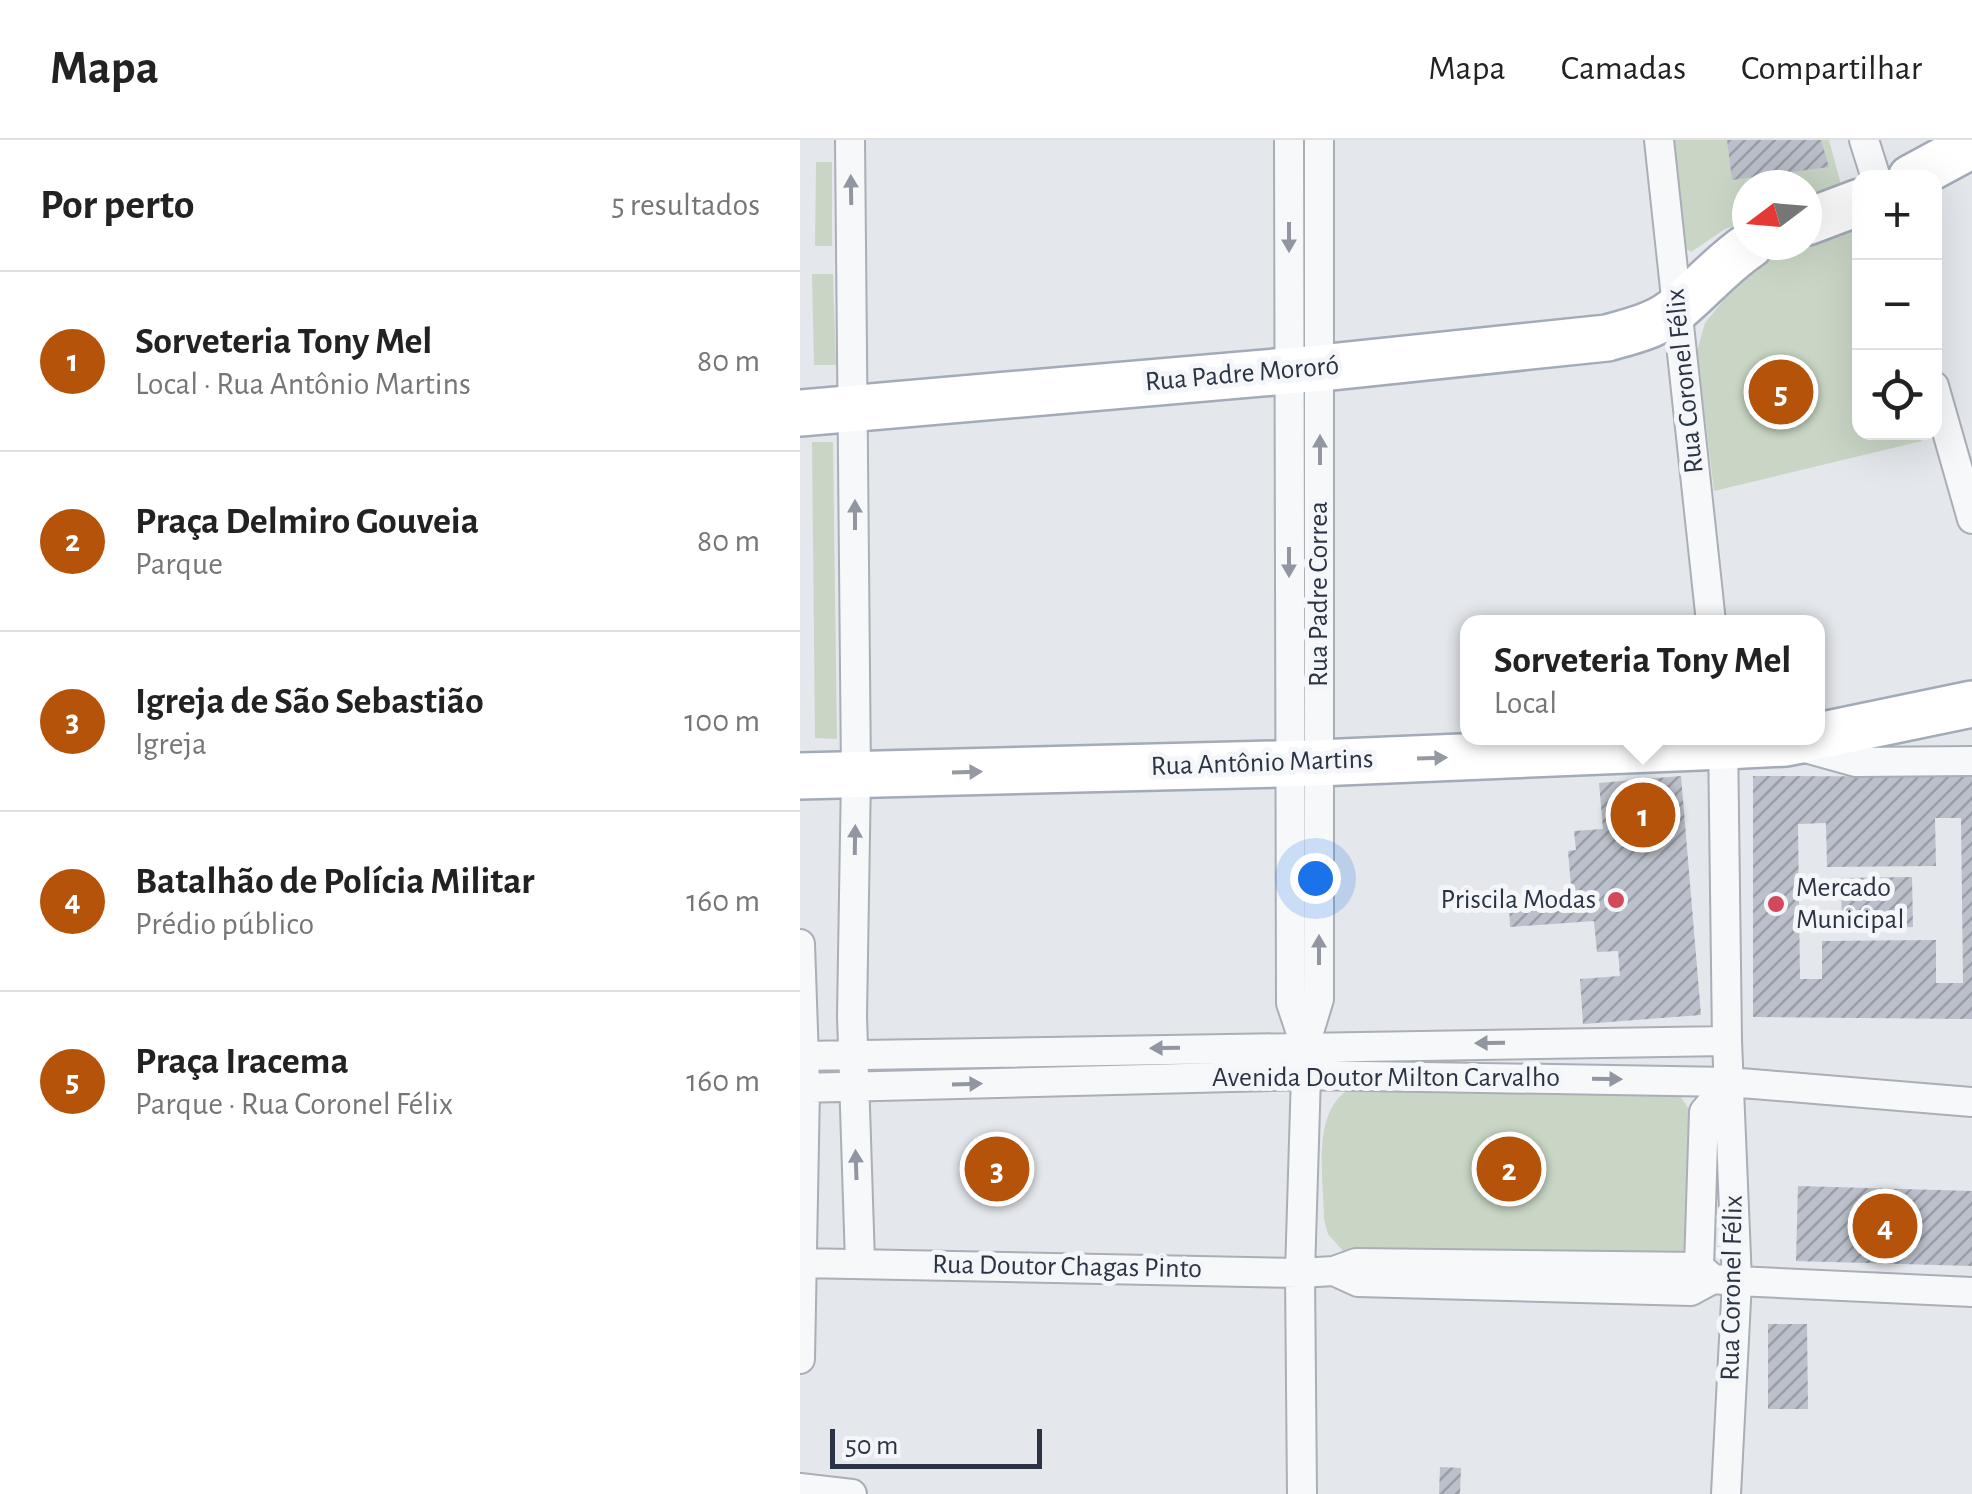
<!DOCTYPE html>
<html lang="pt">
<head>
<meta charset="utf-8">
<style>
	:root { --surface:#fff; --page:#f2f2f2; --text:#222; --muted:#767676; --line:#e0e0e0; --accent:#b45309 }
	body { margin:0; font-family:"Alegreya Sans",sans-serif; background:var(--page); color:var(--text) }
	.controls { position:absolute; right:30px; top:30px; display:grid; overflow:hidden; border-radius:20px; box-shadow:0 10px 40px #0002 }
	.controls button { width:90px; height:90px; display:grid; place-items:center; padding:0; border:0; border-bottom:2px solid var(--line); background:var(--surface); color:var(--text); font:50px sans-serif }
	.compass { position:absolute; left:932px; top:30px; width:90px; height:90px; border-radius:50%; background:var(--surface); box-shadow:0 10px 40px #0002; rotate:254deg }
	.scale { position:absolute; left:30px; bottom:25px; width:212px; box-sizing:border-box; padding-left:10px; border:5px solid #2b3445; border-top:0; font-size:28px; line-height:35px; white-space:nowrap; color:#2b3445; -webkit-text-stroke:8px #f4f6f9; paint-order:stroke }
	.you { position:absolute; left:515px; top:738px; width:35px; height:35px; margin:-25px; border:8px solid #fff; border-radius:50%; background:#1a73e8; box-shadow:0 0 0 15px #1a73e833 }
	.badge { display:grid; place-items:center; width:65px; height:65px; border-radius:50%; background:var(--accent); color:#fff; font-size:32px; font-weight:700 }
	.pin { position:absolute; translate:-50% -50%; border:5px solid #fff; box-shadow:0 2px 10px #0006 }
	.popup { position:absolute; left:660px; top:475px; width:365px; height:130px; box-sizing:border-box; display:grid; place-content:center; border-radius:20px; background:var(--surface); filter:drop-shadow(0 2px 8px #0005); font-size:32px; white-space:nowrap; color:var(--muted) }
	.popup b { font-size:38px; color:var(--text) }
	.popup::after { content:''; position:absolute; left:50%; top:100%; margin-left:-20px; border:20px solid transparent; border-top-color:var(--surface) }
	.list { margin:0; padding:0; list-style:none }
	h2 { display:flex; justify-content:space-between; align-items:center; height:130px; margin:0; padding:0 40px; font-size:42px }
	h2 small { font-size:32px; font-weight:400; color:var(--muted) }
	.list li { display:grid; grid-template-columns:65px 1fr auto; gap:30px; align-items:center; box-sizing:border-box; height:180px; padding:0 40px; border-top:2px solid var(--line) }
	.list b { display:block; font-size:38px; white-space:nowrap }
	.list p { margin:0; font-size:32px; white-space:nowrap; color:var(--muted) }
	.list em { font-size:32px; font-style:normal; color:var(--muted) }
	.icon { flex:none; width:55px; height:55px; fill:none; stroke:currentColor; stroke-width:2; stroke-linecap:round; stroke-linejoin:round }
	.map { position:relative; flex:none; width:1172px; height:1354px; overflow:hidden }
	header { display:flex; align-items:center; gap:60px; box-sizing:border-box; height:140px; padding:0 50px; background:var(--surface); border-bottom:2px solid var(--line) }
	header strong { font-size:48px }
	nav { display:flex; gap:55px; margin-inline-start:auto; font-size:35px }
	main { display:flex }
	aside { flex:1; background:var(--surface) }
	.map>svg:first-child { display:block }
</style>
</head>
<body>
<header>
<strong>Mapa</strong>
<nav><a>Mapa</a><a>Camadas</a><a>Compartilhar</a></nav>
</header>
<main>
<aside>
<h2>Por perto<small>5 resultados</small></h2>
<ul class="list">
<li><span class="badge">1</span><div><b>Sorveteria Tony Mel</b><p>Local · Rua Antônio Martins</p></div><em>80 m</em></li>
<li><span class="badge">2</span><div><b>Praça Delmiro Gouveia</b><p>Parque</p></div><em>80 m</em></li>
<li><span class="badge">3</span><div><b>Igreja de São Sebastião</b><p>Igreja</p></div><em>100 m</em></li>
<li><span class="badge">4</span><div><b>Batalhão de Polícia Militar</b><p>Prédio público</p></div><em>160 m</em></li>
<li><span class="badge">5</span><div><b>Praça Iracema</b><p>Parque · Rua Coronel Félix</p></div><em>160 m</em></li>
</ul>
</aside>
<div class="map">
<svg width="1172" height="1354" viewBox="0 0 1172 1354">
	<defs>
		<pattern id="building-hatch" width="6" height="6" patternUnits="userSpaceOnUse" patternTransform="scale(2.5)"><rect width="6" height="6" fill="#bbc0ca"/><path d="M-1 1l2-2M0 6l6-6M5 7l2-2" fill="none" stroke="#989da6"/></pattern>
	</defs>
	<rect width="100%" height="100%" fill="#e4e7ec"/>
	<path fill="#c9d6c5" d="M 874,0 L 1029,0 L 1043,52 L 1007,63 L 1007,45 L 947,45 L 947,82 L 925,89 L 891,112 L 883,106 Z
		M 16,22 L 32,22 L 32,106 L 15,106 Z
		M 1059,81 L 1060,292 L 1120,293 L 1122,301 L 914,351 L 897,211 L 905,183 L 950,128 Z
		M 12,134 L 33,134 L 36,225 L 14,225 Z
		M 12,302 L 33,302 L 37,599 L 15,598 Z
		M 552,948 L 876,950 L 895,978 L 892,1106 L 880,1116 L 543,1111 L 528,1094 L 524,1079 C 524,1040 510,968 552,948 Z"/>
	<path fill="url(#building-hatch)" fill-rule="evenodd" d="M 927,0 L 1021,0 L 1029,27 L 932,40 Z
		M 881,636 L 901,875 L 783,884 L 780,839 L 820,836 L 818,811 L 797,812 L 794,781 L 710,787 L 709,762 L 772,757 L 768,711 L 776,710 L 774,691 L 803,689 L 799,643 Z
		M 953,636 L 1172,637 L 1172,879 L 953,877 ZM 1135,678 L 1161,678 L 1163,843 L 1136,843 L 1136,800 L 1022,801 L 1022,839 L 1000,839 L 998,684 L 1026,683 L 1027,727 L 1136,726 Z
		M 1112,737 L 1113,787 L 1042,789 L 1041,738 Z
		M 998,1046 L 1172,1051 L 1172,1126 L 996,1121 Z
		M 968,1184 L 1007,1184 L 1008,1269 L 968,1269 Z
		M 640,1327 L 661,1328 L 660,1354 L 639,1354 Z"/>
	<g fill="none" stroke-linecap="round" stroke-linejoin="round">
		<g stroke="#a9aeb7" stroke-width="32">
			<path id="minor" d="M 50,0 L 56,635 L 52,876 L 60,1122
				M 489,0 L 491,863 L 505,905 L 506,935 L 500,1133 L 502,1354
				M 859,0 L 911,482
				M 1064,0 L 1076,38
				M 1134,246 L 1172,379
				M 923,598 L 927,901 L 937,1141 L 926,1354
				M 998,606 L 1056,622 L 1172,621
				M 0,804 L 5,948 L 0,1219
				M 505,905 L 519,859 L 519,0
				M 0,916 L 927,901
				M 0,948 L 506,935 L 929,942 L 1172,962
				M 0,1123 L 500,1133 L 534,1131 L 556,1123 L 899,1127 L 913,1139 L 937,1141 L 1172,1152
				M 899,1127 L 904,972 L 929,942
				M 534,1131 L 558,1142 L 891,1151 L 913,1139
				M 0,1348 L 52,1354"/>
		</g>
		<g stroke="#a3abb8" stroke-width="50">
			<path id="primary" d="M 1111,38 L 1172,5
				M 1007,82 L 1060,62
				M 0,273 L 521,228 L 807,198 C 832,191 859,185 879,167 C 904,146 923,123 950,105
				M 1018,596 L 1172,564
				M 0,636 L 517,623 L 924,606 L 986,603 L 1011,598"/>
		</g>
		<use href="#minor" stroke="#f7f8fa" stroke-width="28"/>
		<use href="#primary" stroke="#fff" stroke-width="45"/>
	</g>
	<defs><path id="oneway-solid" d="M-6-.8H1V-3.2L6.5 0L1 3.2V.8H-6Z" transform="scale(2.5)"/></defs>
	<g fill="#9196a0">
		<use href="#oneway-solid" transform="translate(51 50) rotate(-91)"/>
		<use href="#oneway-solid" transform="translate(489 97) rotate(90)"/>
		<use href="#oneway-solid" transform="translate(520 310) rotate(-90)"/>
		<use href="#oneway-solid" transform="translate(55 375) rotate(-90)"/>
		<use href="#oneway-solid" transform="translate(489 422) rotate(90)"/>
		<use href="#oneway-solid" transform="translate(55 700) rotate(-89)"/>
		<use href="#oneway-solid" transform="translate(519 810) rotate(-90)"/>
		<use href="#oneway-solid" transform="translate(690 903) rotate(179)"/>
		<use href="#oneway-solid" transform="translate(365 908) rotate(179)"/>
		<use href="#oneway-solid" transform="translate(807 939) rotate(1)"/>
		<use href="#oneway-solid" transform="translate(167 944) rotate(-2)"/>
		<use href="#oneway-solid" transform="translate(56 1025) rotate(-92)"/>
	</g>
	<g fill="#959aa2">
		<use href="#oneway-solid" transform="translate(632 618) rotate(-2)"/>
		<use href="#oneway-solid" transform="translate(167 632) rotate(-2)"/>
	</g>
	<g fill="#d1495b" stroke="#f4f6f9" stroke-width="4">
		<circle cx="816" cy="760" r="10"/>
		<circle cx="976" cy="764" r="10"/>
	</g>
	<g text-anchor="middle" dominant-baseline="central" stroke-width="10" stroke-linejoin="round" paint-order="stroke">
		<g font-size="28" fill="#2b3445" stroke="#f4f6f9">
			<text transform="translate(442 234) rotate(-5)">Rua Padre Mororó</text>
			<text transform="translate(885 241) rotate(-96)">Rua Coronel Félix</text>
			<text transform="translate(519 454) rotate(-90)">Rua Padre Correa</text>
			<text transform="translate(462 623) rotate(-2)">Rua Antônio Martins</text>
			<text x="586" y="938">Avenida Doutor Milton Carvalho</text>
			<text transform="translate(267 1127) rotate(1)">Rua Doutor Chagas Pinto</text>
			<text transform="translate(932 1148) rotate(-89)">Rua Coronel Félix</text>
		</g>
		<g font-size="28" fill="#2b3445" stroke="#f4f6f9" text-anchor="start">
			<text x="996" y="748">Mercado<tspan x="996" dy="32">Municipal</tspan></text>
			<text x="796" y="760" text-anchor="end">Priscila Modas</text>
		</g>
	</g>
</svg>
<div class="controls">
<button>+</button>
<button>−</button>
<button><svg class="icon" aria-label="locate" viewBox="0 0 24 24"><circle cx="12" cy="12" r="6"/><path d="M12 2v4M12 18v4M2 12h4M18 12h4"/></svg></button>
</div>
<svg class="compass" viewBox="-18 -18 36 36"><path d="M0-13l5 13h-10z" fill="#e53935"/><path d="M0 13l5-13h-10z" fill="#767676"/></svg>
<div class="scale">50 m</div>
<div class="you"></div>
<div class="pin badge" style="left:843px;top:675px">1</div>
<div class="popup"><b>Sorveteria Tony Mel</b>Local</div>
<div class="pin badge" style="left:709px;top:1029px">2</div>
<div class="pin badge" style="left:197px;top:1029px">3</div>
<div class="pin badge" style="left:1085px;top:1086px">4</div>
<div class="pin badge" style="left:981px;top:252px">5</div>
</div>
</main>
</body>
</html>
